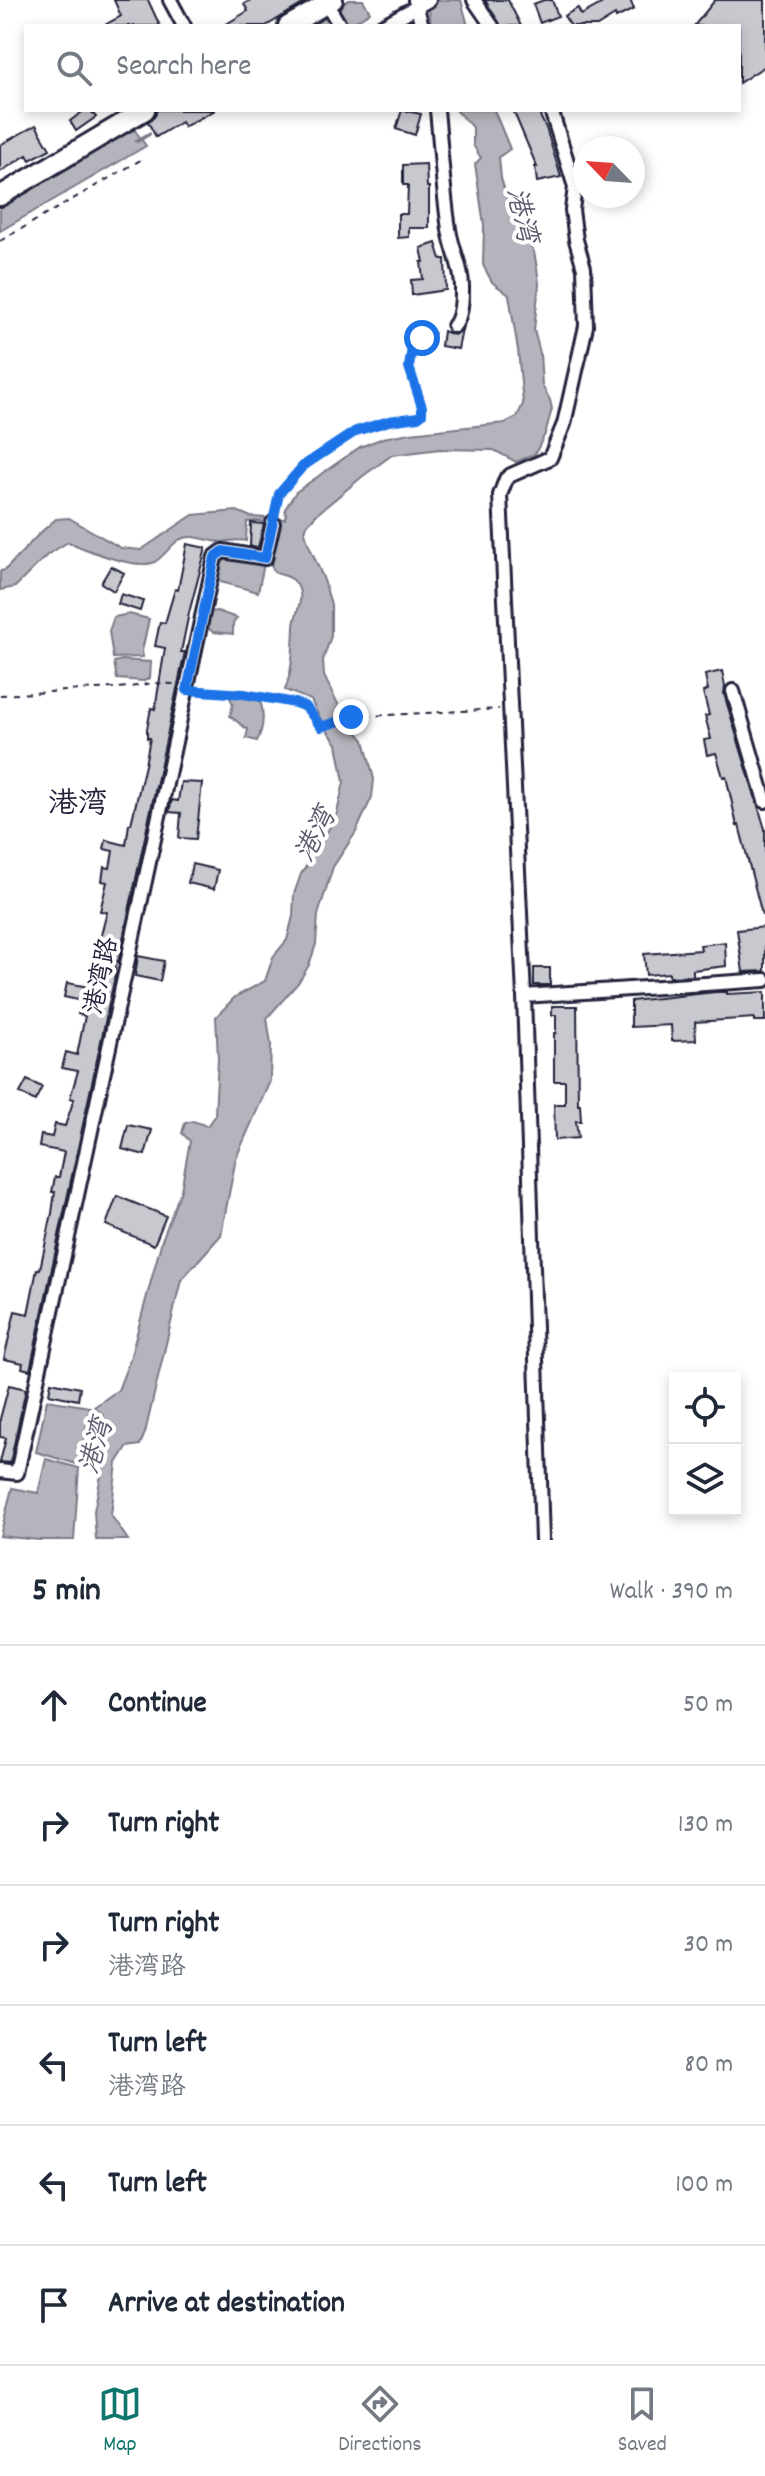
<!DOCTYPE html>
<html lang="en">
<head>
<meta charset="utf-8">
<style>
	:root { --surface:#fff; --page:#f2f2f3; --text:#1f2937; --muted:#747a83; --line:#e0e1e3; --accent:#0f766e }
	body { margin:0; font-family:Dekko,"LXGW WenKai TC",sans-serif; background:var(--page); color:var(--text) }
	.controls { position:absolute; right:24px; bottom:24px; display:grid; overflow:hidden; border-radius:0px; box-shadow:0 4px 12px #0003 }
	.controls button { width:72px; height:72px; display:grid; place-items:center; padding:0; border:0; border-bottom:2px solid var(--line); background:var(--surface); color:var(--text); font:40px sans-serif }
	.compass { position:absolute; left:573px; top:136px; width:72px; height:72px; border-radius:50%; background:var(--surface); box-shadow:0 4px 12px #0003; rotate:295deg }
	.stop { position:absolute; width:24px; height:24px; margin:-18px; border:6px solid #1a73e8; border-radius:50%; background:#fff }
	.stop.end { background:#1a73e8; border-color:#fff; box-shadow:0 2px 8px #0008 }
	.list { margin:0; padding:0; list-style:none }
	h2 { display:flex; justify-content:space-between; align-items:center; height:104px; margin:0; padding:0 32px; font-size:34px }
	h2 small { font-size:26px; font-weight:400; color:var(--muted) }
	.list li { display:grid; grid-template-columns:52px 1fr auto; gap:24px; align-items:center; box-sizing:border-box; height:120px; padding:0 32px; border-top:2px solid var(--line) }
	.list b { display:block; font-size:30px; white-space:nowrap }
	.list p { margin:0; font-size:26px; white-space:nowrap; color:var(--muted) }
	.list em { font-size:26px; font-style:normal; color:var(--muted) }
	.icon { flex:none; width:44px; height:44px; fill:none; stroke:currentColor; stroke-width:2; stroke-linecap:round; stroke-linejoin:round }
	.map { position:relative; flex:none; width:765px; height:1540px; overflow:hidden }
	.search { position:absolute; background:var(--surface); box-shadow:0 4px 12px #0003; left:24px; right:24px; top:24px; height:88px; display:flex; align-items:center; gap:20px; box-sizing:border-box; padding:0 28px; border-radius:0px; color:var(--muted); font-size:30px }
	.sheet { height:824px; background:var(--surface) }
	nav { display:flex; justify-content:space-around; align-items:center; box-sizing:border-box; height:112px; border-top:2px solid var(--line); background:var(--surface); font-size:22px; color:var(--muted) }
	nav a { display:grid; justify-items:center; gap:4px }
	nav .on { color:var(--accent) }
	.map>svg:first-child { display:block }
</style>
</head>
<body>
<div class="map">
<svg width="765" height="1540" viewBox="0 0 765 1540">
	<rect width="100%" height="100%" fill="#fff"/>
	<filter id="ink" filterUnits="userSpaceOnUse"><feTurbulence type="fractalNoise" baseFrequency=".0125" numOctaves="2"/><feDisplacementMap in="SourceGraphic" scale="16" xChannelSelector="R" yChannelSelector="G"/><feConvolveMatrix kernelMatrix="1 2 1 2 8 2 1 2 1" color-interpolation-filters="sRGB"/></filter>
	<g filter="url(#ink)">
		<path fill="#b4b4bc" stroke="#7a7a88" stroke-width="2" d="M 349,0 L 363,0 L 370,12 L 348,26 L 308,26 Z
			M 428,0 L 461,0 L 468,26 L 431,26 Z
			M 456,110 L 494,110 L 510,149 L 499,157 L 501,178 L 514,221 L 534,252 L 537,268 L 539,284 L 534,330 L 540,353 L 542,385 L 550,400 L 552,409 L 545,434 L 535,454 L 516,462 L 494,450 L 440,449 L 392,455 L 363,476 L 317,514 L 307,525 L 305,532 L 308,543 L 324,580 L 331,605 L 331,636 L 323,660 L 324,676 L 344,716 L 364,740 L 374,779 L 372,797 L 356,832 L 333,867 L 318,915 L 316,944 L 309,965 L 298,983 L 267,1018 L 271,1044 L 270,1081 L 236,1158 L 221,1235 L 181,1280 L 145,1433 L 140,1445 L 127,1447 L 117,1463 L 111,1515 L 128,1540 L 96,1540 L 94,1511 L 106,1450 L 103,1415 L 94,1407 L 118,1390 L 130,1359 L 162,1240 L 181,1190 L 190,1141 L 182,1133 L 185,1123 L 193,1121 L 207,1126 L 215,1115 L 218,1058 L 216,1017 L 235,997 L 265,981 L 273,957 L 287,940 L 293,916 L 294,894 L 301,874 L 318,849 L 337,813 L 344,782 L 337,744 L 322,723 L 311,700 L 285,690 C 293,669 293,649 294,627 C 294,615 304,601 299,589 C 294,575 285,577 274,572 L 271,565 L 274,559 L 273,524 L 260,521 L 247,522 L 246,541 C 238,539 230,541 222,542 C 208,542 192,532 179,540 C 170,545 161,561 152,563 C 133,569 87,550 68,542 L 47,555 L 15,587 L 0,590 L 0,571 L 5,570 L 39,534 L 56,519 L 69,518 L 121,548 L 141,550 L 193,515 L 237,511 L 251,517 L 285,519 L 286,513 L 285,509 L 296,492 L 360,447 L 383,438 L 410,433 L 505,423 L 517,417 L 523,404 L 518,350 L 509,295 L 492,282 L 483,265 L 484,225 L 475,164 L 481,158 L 473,145 L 473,128 Z
			M 134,129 L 146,146 L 0,231 L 0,207 Z
			M 232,557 L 264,564 L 258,592 L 217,581 L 223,561 Z
			M 217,611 L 237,618 L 233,624 L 233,634 L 213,632 L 208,628 L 210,612 Z
			M 129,614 L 149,619 L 142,651 L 143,657 L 113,658 L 109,631 L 114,617 Z
			M 122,660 L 151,662 L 150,678 L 144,681 L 117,679 L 114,662 Z
			M 235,693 L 260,699 C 264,713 264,728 257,741 L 246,738 L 248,730 L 230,716 L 233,704 L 230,698 Z
			M 47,1400 L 90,1407 L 80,1465 L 36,1452 Z
			M 46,1459 L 79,1468 L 74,1540 L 39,1540 L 0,1536 L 12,1488 L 38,1493 Z"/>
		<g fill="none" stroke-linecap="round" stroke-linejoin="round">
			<path stroke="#7a7a88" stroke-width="4" d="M 137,141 L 149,134"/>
		</g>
		<path fill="#c8c8cf" stroke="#22223b" stroke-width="2" d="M 114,0 L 148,0 L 160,26 L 103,26 L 121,16 Z
			M 251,0 L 309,0 L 266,26 L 223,26 L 248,11 L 244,4 Z
			M 485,0 L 508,0 L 521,26 L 501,26 Z
			M 544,0 L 552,0 L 558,16 L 540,23 L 533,4 Z
			M 608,0 L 630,0 L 634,9 L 616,18 L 615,15 L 597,26 L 571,26 L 564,16 L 578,8 L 581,15 Z
			M 715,0 L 765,0 L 765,66 L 739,83 L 739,26 L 694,26 Z
			M 85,110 L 90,110 L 96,117 L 76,131 L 70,121 Z
			M 157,110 L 215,110 L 184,127 L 181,122 L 156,137 L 148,122 L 155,116 Z
			M 402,110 L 421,114 L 415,135 L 396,129 Z
			M 513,110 L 537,110 L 546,128 L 561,177 L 537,182 L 535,167 L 537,167 Z
			M 36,125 L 50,149 L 30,160 L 27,155 L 0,172 L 0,145 Z
			M 426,164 L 427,187 L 429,187 L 429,228 L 409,228 L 409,237 L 398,238 L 398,214 L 407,214 L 408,185 L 403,185 L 403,165 Z
			M 436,243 L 441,259 L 445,259 L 446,290 L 412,295 L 411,280 L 423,279 L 421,262 L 424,262 L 421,248 Z
			M 462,330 L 458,349 L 441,346 L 443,331 L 454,335 Z
			M 251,523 L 264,524 L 258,547 L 250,546 Z
			M 187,544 L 206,548 L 189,613 L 181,652 L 185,652 L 118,962 L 116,961 L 114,981 L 30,1370 L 22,1368 L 23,1363 L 4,1359 L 15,1311 L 28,1314 L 37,1269 L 40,1269 L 52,1213 L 55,1192 L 52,1192 L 55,1177 L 59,1177 L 64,1152 L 39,1147 L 41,1135 L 52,1137 L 55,1124 L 65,1126 L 74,1099 L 70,1098 L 78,1071 L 62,1068 L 66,1052 L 77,1055 L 85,1016 L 78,1014 L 82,1001 L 64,997 L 67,983 L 89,987 L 93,961 L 100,963 L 106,941 L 100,939 L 107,912 L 100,911 L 107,882 L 102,881 L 104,867 L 110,868 L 113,851 L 104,849 L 106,840 L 126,845 L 129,824 L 131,824 L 145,765 L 150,738 L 147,738 L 147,729 L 151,708 L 155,709 L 165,648 L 155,646 L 160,622 L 165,623 L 175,589 L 178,590 Z
			M 111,566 L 124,573 L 114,591 L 101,583 Z
			M 121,594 L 143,601 L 140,611 L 118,604 Z
			M 722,671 L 725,686 L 724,694 L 765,829 L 765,914 L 762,915 L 739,825 L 737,826 L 726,776 L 723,777 L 716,753 L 707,755 L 704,740 L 711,739 L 705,716 L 709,715 L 703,692 L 708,690 L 705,675 Z
			M 181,782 L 202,783 L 196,839 L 179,838 L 181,813 L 169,812 L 172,800 L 178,801 Z
			M 192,864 L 218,870 L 214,889 L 188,883 Z
			M 765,927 L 765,971 L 743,972 L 737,930 Z
			M 725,942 L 726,966 L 693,970 L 693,976 L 669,977 L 669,973 L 646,975 L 644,954 L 701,950 L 700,945 Z
			M 138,956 L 164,961 L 160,981 L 135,976 Z
			M 534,968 L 550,968 L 550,985 L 534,985 Z
			M 716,992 L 727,992 L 727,994 L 765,992 L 765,1021 L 754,1021 L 754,1018 L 695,1022 L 696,1040 L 672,1041 L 671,1025 L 631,1027 L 631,1001 Z
			M 552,1006 L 577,1006 L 578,1104 L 580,1104 L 581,1121 L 576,1121 L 578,1138 L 555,1140 L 554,1104 L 565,1104 L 565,1081 L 554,1081 L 554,1033 L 556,1033 L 556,1015 L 552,1015 Z
			M 27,1080 L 42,1087 L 35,1101 L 20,1093 Z
			M 128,1125 L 152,1130 L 145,1155 L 122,1149 Z
			M 117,1196 L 166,1216 L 154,1245 L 106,1225 Z
			M 51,1382 L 80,1388 L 78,1400 L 49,1394 Z
			M 9,1385 L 26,1389 L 10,1463 L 0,1462 L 6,1438 L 0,1437 L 0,1419 Z"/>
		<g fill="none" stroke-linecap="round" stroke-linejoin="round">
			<g stroke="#22223b" stroke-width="18">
				<path id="street" d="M 170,0 L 184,26
					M 415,0 L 422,26
					M 474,0 L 492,26
					M 327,4 L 340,26
					M 382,26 L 429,0
					M 437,110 C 441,150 443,190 449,229 C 452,250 463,269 462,290 C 462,301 461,318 454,326
					M 733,691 L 765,801
					M 524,996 L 765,980
					M 0,1471 L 17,1473 L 215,557 L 223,551 L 265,558 L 273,523
					M 542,1540 L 524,996 L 500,495 L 506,479 L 511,475 L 550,458 L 564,424 L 586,326 L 584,268 L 576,240 L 572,210 L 575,187 L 551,110"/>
			</g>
			<g stroke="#22223b" stroke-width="24">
				<path id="secondary" d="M 288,26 L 333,0
					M 0,196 L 145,110"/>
			</g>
			<path stroke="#22223b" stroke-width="2" stroke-dasharray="6 6" stroke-linecap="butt" d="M 0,241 L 144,158
				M 275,511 L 279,494 L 303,466 L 356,431 L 389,421 L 418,417 L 422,414 L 422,407 C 412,367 393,351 441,330
				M 199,690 L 244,694 L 295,703 L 306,707 L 321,727 L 351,717 L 499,709
				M 0,695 L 130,687 L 153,683 L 174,684"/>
			<use href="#street" stroke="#fff" stroke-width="12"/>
			<use href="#secondary" stroke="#fff" stroke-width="18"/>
		</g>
	</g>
	<g fill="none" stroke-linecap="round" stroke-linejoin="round" filter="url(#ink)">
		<path stroke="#1a73e8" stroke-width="10" d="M 351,717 L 321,727 L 306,707 L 295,703 L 244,694 L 187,690 L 215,557 L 223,551 L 265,558 L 279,494 L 303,466 L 356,431 L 389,421 L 418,417 L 422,414 L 422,407 L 409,367 L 412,348 L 422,338"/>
	</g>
	<g text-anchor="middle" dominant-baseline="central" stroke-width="8" stroke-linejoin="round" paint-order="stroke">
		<g font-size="26" fill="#22223b" stroke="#fff">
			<text transform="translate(103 976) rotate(-78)">港湾路</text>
		</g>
		<g font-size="28" font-style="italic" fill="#5c5c6f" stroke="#fff">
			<text transform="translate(519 216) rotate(77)">港湾</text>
			<text transform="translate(318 836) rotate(-63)">港湾</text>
			<text transform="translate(99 1447) rotate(-74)">港湾</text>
		</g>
		<g font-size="30" fill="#22223b" stroke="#fff">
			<text x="78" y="806">港湾</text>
		</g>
	</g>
</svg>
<div class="controls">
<button><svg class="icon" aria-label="locate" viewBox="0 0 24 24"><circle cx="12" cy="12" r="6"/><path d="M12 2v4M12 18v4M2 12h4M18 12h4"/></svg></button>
<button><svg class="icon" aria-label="layers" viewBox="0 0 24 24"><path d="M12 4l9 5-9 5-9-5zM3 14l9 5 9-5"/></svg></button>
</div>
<svg class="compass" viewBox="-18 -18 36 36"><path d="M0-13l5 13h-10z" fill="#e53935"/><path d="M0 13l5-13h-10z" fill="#747a83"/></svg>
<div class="stop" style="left:422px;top:338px"></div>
<div class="stop end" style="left:351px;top:717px"></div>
<div class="search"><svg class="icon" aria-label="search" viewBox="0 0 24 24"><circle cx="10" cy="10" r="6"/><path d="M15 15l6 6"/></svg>Search here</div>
</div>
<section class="sheet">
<h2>5 min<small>Walk · 390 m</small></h2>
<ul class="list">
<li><svg class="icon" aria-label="ahead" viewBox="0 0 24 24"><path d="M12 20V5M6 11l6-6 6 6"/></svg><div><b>Continue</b></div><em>50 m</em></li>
<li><svg class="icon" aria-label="right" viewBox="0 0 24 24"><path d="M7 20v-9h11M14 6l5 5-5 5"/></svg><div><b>Turn right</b></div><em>130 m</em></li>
<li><svg class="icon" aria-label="right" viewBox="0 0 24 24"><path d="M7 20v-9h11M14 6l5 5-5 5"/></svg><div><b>Turn right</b><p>港湾路</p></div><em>30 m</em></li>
<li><svg class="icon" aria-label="left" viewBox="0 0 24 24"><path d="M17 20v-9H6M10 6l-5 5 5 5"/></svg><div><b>Turn left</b><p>港湾路</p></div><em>80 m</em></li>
<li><svg class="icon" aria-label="left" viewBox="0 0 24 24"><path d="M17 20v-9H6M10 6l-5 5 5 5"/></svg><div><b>Turn left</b></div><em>100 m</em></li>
<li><svg class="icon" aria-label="arrive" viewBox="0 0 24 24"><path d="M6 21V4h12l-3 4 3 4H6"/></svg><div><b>Arrive at destination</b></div></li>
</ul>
</section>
<nav>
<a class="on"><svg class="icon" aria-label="map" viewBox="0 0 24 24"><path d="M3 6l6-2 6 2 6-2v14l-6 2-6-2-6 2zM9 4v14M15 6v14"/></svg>Map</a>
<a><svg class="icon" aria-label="directions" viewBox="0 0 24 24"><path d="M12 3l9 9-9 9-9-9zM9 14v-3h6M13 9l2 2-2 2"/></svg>Directions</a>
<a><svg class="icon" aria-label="saved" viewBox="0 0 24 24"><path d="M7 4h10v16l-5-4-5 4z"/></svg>Saved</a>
</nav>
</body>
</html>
